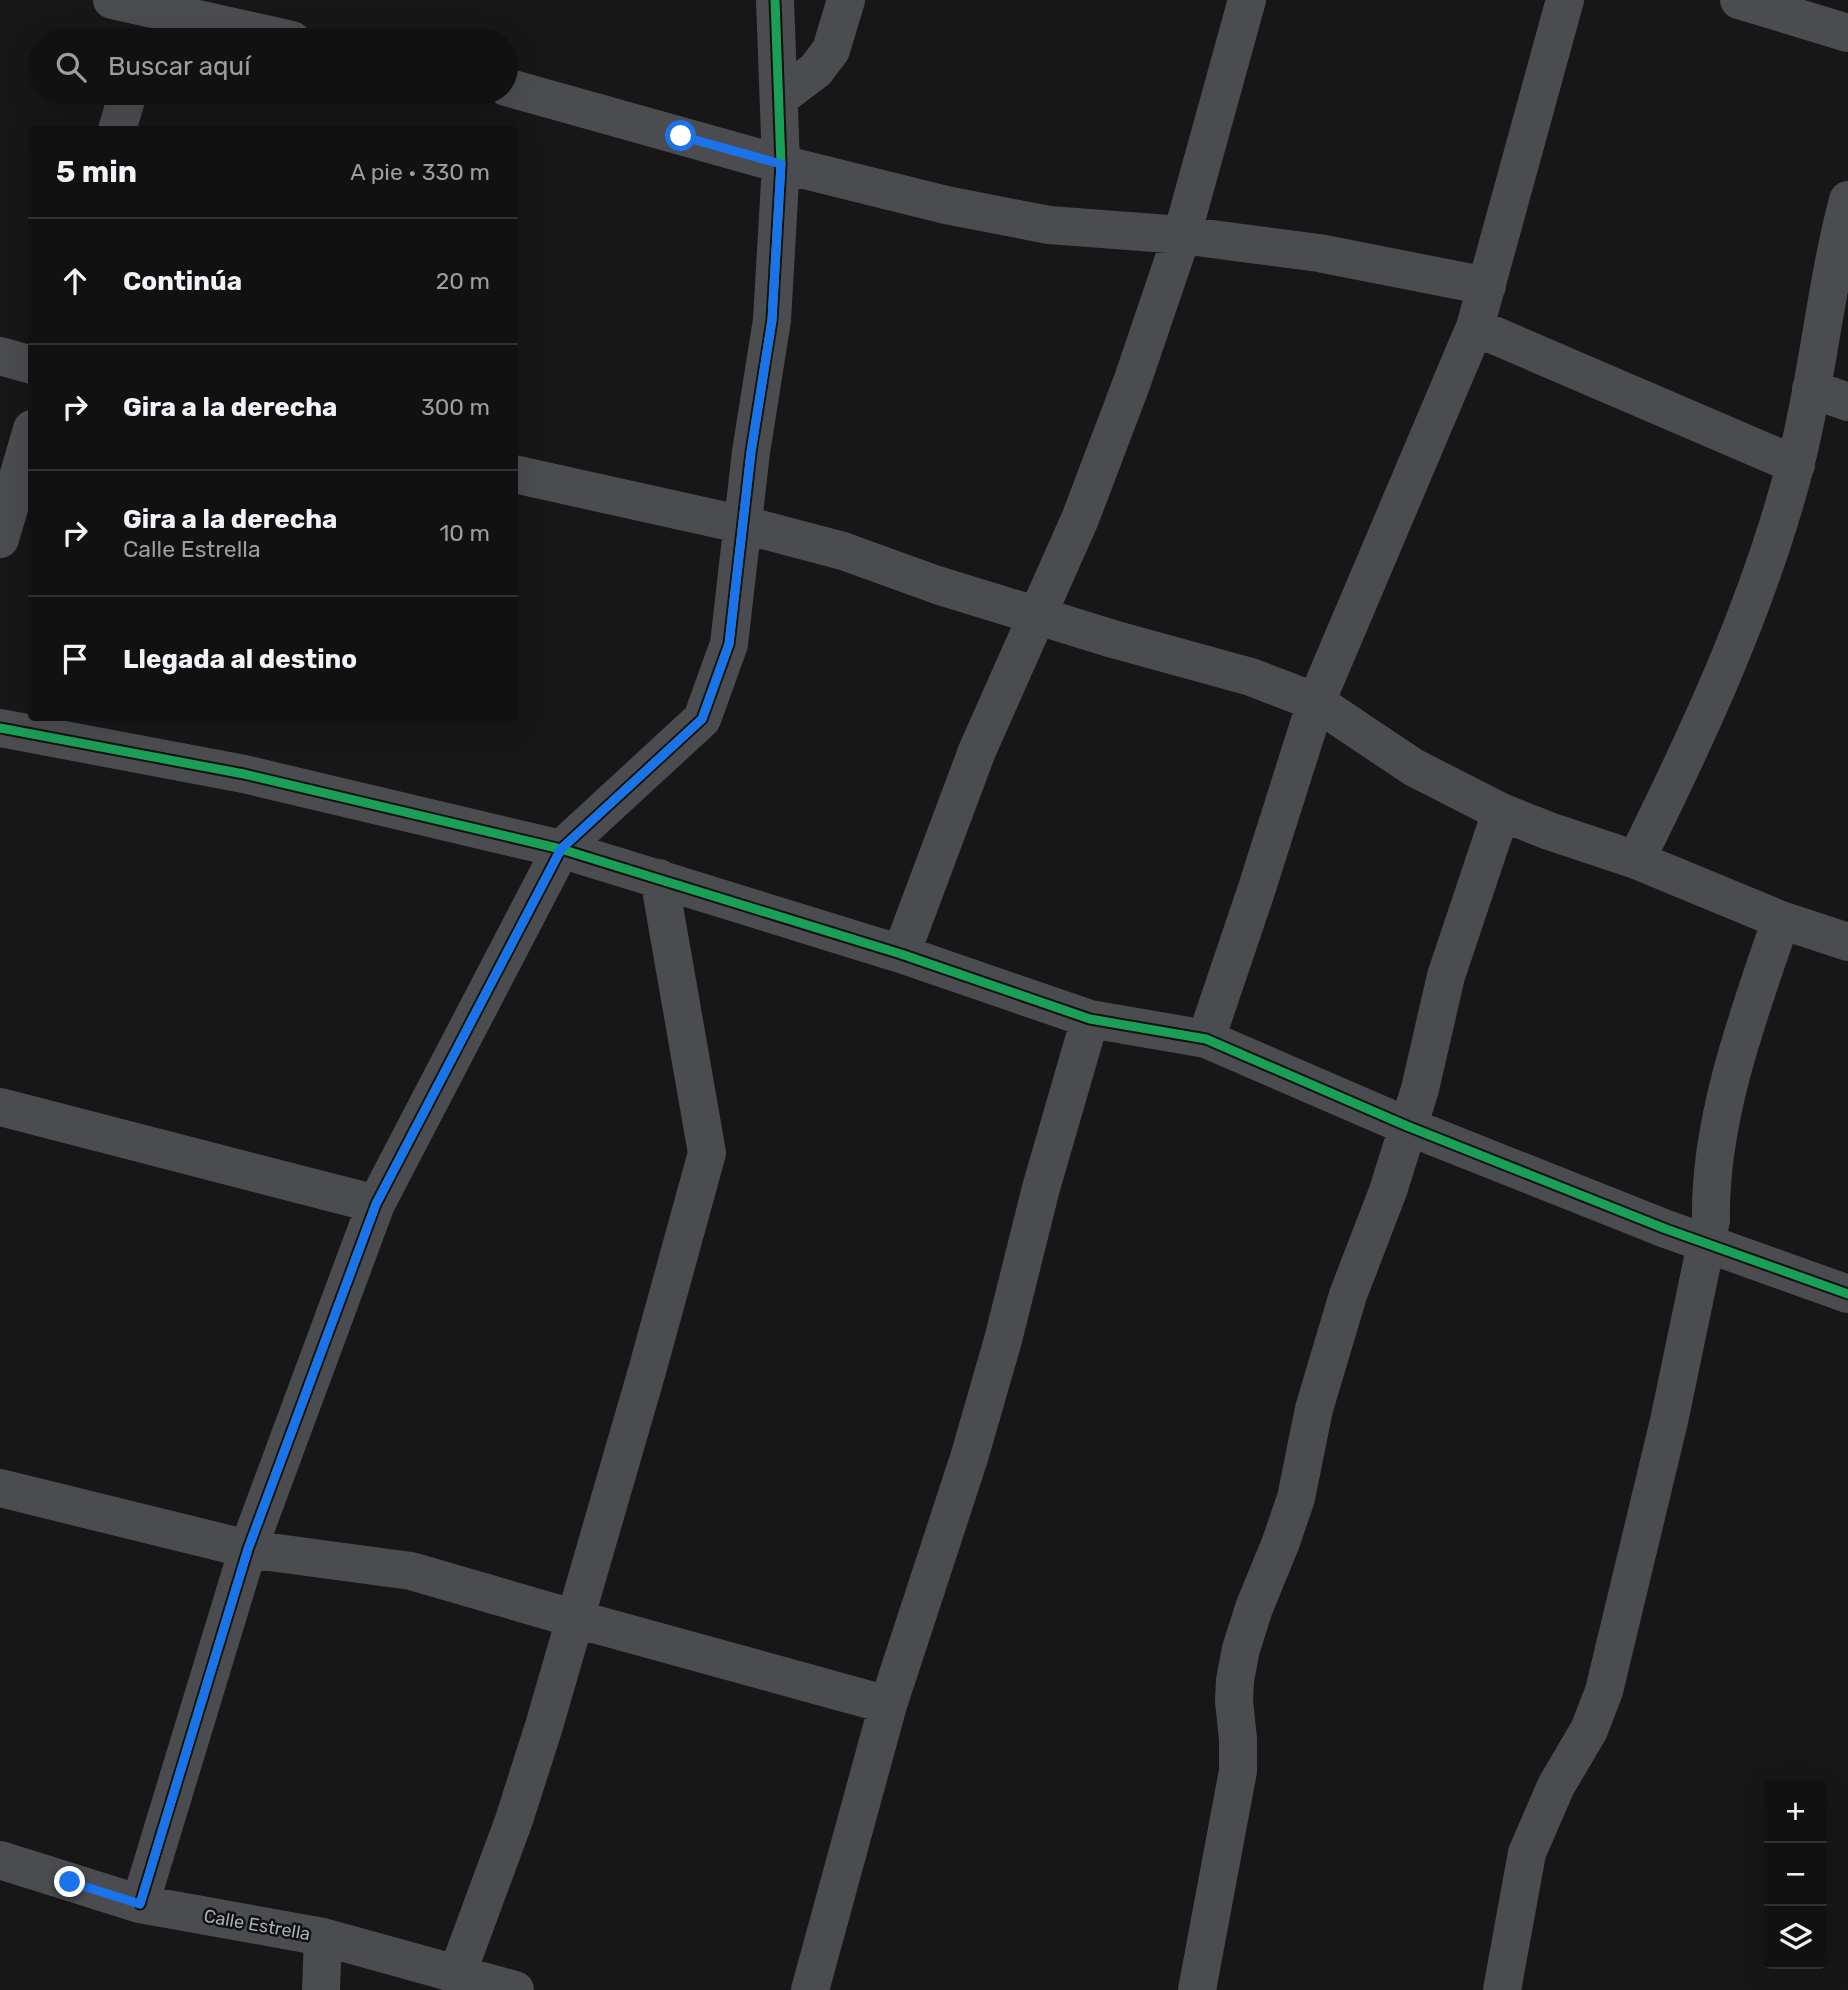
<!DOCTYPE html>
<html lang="es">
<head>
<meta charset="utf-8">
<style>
	:root { --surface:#111; --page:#1e1f1f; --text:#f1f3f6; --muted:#9c9d9f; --line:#303131 }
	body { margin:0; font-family:Rubik,sans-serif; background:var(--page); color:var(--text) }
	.controls { position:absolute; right:21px; bottom:21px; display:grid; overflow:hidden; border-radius:7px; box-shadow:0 7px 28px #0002 }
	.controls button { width:63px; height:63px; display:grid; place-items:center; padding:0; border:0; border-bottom:2px solid var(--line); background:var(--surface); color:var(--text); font:35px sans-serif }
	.stop { position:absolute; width:21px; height:21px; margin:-16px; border:5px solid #1a73e8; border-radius:50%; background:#fff }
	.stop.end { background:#1a73e8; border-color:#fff; box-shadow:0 2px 7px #0008 }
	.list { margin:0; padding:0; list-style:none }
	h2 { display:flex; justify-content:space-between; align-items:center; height:91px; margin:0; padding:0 28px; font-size:30px }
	h2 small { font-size:23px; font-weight:400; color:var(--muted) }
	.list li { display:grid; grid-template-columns:46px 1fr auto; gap:21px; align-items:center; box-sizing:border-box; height:126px; padding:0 28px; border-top:2px solid var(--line) }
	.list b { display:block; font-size:26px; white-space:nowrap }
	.list p { margin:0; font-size:23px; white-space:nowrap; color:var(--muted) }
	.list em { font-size:23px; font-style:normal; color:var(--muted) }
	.icon { flex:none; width:38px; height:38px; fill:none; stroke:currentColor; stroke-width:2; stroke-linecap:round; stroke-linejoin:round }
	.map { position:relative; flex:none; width:1848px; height:1990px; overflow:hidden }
	.search { position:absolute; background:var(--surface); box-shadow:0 7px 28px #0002; left:28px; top:28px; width:490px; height:77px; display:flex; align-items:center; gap:18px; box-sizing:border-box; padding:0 24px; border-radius:38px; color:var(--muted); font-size:26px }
	.panel { position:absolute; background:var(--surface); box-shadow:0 7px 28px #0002; left:28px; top:126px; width:490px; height:595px; border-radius:7px }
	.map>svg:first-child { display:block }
</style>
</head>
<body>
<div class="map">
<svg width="1848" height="1990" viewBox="0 0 1848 1990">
	<rect width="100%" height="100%" fill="#171717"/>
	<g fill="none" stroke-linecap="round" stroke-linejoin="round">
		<path stroke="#4b4c50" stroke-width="38" d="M 112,0 L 292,40
			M 1739,0 L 1848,33
			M 506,87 L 781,164 L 946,205 L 1049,225 L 1182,235 L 1319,253 L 1487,286
			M 779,98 L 816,70 L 831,50 L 846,0
			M 117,130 L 128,93
			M 1475,327 L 1796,465
			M 0,356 L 32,365
			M 1811,389 L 1848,402
			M 514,474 L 744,525 L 843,551 L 937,585 L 1113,639 L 1251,677 L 1316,702 L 1413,767 L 1501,812 L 1549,831 L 1636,860 L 1781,920 L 1848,942
			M 0,539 L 32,429
			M 0,728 L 244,774 L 561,849 L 901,954 L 1090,1019 L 1206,1039 L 1407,1126 L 1666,1229 L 1848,1294
			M 1636,860 C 1699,733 1759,604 1795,466 C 1818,378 1825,287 1848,200
			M 901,954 L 977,751 L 1080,519 L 1132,382 L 1182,235 L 1247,0
			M 1206,1039 L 1257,888 L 1316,702 L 1475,327 L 1565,0
			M 0,1107 L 376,1204
			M 0,1488 L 248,1549 L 411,1571 L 576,1619 L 888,1705
			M 0,1860 L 140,1904 L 323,1937 L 515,1990
			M 140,1904 L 248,1549 L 376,1204 L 561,849 L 702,719 L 729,644 L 751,452 L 772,320 L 781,164 L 775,0
			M 457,1974 L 514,1820 L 544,1726 L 647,1371 L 707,1153 L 659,878
			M 321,1990 L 323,1937
			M 810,1990 L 888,1705 L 969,1458 L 1003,1340 L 1041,1188 L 1090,1019
			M 1197,1990 L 1238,1771 L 1238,1739 L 1234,1701 L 1235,1680 L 1241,1649 L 1254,1608 L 1281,1542 L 1296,1498 L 1314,1409 L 1348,1295 L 1388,1191 L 1420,1089 L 1446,976 L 1501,812
			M 1502,1990 L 1527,1853 L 1556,1786 L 1589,1730 L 1604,1691 L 1669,1421 L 1711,1220 C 1709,1120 1749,1013 1781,920"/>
		<g stroke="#111113" stroke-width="13">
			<path id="cycleway" d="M 0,728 L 244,774 L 561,849 L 901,954 L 1090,1019 L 1206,1039 L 1407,1126 L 1666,1229 L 1848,1294
				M 140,1904 L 248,1549 L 376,1204 L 561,849 L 702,719 L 729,644 L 751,452 L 772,320 L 781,164 L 775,0"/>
		</g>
		<use href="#cycleway" stroke="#1a9f57" stroke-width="9"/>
	</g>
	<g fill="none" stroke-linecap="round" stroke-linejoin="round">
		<path stroke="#1a73e8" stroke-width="9" d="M 70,1882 L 140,1904 L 248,1549 L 376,1204 L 561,849 L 702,719 L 729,644 L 751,452 L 772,320 L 781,164 L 681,136"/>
	</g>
	<g text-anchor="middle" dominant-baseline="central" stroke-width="5" stroke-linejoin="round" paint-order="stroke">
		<g font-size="18" fill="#a8adb8" stroke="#111113">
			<text transform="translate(257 1925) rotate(10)">Calle Estrella</text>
		</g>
	</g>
</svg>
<div class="controls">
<button>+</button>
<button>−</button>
<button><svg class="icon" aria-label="layers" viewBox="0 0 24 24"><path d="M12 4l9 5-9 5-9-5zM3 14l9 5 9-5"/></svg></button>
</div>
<div class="stop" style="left:681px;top:136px"></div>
<div class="stop end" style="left:70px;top:1882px"></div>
<div class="search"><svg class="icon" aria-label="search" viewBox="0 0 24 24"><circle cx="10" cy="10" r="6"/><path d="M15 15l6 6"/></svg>Buscar aquí</div>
<section class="panel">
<h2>5 min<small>A pie · 330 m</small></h2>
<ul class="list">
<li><svg class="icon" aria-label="ahead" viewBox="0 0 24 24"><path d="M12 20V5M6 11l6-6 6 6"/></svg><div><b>Continúa</b></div><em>20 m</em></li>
<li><svg class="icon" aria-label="right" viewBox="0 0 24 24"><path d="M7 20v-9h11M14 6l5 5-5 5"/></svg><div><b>Gira a la derecha</b></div><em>300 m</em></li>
<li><svg class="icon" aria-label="right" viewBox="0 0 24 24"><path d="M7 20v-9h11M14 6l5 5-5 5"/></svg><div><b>Gira a la derecha</b><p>Calle Estrella</p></div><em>10 m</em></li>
<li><svg class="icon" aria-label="arrive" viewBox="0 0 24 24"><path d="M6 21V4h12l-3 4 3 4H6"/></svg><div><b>Llegada al destino</b></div></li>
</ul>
</section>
</div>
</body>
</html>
